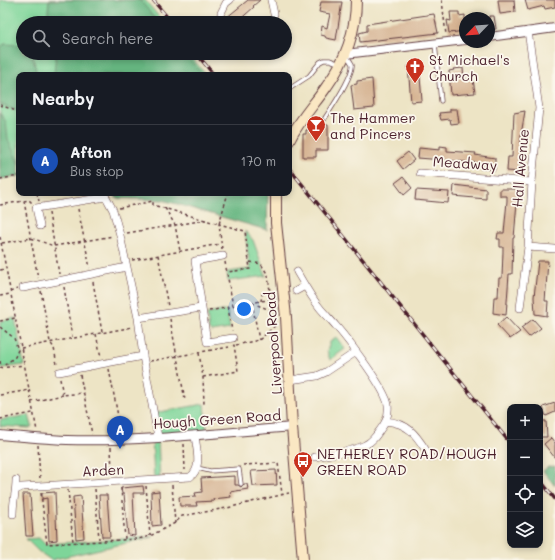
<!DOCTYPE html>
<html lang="en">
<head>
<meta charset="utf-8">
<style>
	:root { --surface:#171b24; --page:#242831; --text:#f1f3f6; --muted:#9ea1a6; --line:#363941; --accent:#c8321e }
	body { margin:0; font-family:Mali,sans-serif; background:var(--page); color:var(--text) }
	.controls { position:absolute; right:12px; bottom:12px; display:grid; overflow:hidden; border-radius:8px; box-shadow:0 2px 6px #0003 }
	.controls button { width:36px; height:36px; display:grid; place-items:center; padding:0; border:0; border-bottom:1px solid var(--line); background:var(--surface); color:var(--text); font:20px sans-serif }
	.compass { position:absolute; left:459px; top:12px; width:36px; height:36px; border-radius:50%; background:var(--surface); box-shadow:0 2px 6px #0003; rotate:245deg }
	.you { position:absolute; left:244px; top:309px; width:14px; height:14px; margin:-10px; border:3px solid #fff; border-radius:50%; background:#1a73e8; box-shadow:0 0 0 6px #1a73e833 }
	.badge { display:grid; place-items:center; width:26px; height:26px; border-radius:50%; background:var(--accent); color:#fff; font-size:13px; font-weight:700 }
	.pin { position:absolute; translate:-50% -33px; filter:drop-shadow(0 1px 2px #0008) }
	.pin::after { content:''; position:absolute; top:21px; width:14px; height:12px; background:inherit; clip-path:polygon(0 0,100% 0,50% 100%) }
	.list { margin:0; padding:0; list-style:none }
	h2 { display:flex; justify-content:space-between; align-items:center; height:52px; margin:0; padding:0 16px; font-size:17px }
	h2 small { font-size:13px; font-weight:400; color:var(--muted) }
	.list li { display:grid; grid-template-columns:26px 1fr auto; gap:12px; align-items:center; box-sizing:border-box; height:72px; padding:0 16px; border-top:1px solid var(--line) }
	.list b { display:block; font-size:15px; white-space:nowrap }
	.list p { margin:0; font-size:13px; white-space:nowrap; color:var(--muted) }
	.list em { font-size:13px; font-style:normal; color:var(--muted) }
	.icon { flex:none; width:22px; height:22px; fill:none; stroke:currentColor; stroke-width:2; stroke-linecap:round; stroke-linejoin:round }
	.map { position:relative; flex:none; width:555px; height:560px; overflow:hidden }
	.search { position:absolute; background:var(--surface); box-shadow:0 2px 6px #0003; left:16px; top:16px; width:276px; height:44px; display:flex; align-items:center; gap:10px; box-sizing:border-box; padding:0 14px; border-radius:22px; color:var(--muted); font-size:15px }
	.panel { position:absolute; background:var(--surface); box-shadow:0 2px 6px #0003; left:16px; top:72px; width:276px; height:124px; border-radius:8px }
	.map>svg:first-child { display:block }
</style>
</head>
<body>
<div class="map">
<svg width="555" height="560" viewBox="0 0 555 560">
	<rect width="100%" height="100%" fill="#fbf7ec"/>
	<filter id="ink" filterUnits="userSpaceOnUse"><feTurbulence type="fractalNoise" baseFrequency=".025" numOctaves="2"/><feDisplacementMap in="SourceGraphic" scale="8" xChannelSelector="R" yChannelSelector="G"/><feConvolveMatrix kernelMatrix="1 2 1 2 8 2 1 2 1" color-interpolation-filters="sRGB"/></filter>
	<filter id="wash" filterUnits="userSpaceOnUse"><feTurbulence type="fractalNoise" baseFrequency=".012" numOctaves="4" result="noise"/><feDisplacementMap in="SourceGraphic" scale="16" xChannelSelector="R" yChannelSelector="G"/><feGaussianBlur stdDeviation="0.9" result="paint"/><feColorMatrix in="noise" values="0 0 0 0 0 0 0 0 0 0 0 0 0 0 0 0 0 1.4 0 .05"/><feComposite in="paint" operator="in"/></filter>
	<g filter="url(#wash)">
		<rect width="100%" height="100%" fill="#ede4c5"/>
		<path fill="#7ed599" stroke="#647a62" d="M 0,0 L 145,0 L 164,23 L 23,23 L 23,53 L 188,53 L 206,75 L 19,75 L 19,176 L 0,179 Z
			M 245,231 L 253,240 L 266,276 L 228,281 L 227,272 L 250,269 Z
			M 227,310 L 230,329 L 211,332 L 209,330 L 207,314 Z
			M 15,318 L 24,365 L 1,368 L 0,361 L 0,321 Z
			M 336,337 L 345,349 L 330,360 L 327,351 L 330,342 Z
			M 204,404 L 207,434 L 158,437 L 160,480 L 154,480 L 152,437 L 158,437 L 154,413 Z
			M 29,415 L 32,426 L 30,428 L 0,426 L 0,420 Z
			M 153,537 L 51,560 L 38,551 L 26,539 L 39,538 L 45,544 Z"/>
		<path fill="#66b681" stroke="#586a56" d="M 49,0 L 140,0 L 159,23 L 47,23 Z
			M 4,44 L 21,45 L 23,47 L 23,53 L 29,53 L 33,57 L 37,75 L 19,75 L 19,112 L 0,104 L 0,49 Z
			M 56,53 L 184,53 L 203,75 L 54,75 Z
			M 0,113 L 6,122 L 8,139 L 19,164 L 19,176 L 0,179 Z
			M 116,193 L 268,193 L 267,230 L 163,200 L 116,198 Z
			M 555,466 L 555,486 L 543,471 L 548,467 Z"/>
		<g id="blocks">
			<path fill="#d5b291" d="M 248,0 L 260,0 L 253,6 L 254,7 L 236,23 L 220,23 Z
				M 498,0 L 514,0 L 515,12 L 500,14 Z
				M 525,0 L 555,0 L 555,7 L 545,9 L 544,6 L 528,10 Z
				M 321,2 L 342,2 L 336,40 L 326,38 L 325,36 L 321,35 L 322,26 L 327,28 L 330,14 L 319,12 Z
				M 450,12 L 459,12 L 459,16 L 465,15 L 465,31 L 449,33 L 447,20 L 451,21 Z
				M 434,14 L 438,33 L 360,42 L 359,33 L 367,31 L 367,24 Z
				M 489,16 L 494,16 L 496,29 L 489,30 Z
				M 419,65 L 422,101 L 411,102 L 408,66 Z
				M 463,68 L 464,80 L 473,79 L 475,93 L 451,95 L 449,71 L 454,70 L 453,69 Z
				M 372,79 L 374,108 L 354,110 L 351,85 L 357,84 L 357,81 Z
				M 450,109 L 457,109 L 459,123 L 451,124 L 450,119 L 441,120 L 439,113 L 450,112 Z
				M 525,111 L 521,135 L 520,172 L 507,171 L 508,157 L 512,157 L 514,113 Z
				M 313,125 L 328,125 L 328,150 L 316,150 L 316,157 L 303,157 L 303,134 L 306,134 L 306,130 L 308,130 L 308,128 L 310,128 Z
				M 440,146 L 447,147 L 447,151 L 476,153 L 475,155 L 495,158 L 495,170 L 480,169 L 481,163 L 418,158 L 419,148 L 440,150 Z
				M 408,152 L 414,160 L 403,169 L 397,161 Z
				M 403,177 L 412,188 L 404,195 L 395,183 Z
				M 454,185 L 486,189 L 486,199 L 453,196 Z
				M 500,189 L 518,189 L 514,238 L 513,238 L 512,274 L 509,274 L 506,315 L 493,313 L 494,297 L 498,297 L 499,278 L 502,278 L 503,252 L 503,247 L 500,247 L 500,239 L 497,239 L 498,233 L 504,233 L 507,201 L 507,196 L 500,196 Z
				M 416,190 L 449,192 L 448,203 L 415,200 Z
				M 538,261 L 548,261 L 545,301 L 548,301 L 547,316 L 535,314 L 534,297 Z
				M 506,317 L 520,332 L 510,339 L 497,325 Z
				M 533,319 L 541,328 L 529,337 L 521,328 Z
				M 555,403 L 555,412 L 546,416 L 543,407 Z
				M 540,421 L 546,421 L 547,437 L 540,437 Z
				M 551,438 L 555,443 L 555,458 L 544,444 Z
				M 276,470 L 277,485 L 253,486 L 251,471 Z
				M 235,476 L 235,485 L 238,485 L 241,487 L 244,484 L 247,484 L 248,489 L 230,492 L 231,497 L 213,499 L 214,501 L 196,502 L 197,506 L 180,506 L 179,497 L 196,496 L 195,493 L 202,492 L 201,478 Z
				M 143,486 L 144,493 L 133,493 L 135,536 L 128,535 L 124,494 L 122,494 L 121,488 Z
				M 159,491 L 161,525 L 152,526 L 151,492 Z
				M 55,492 L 57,540 L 49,541 L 47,498 L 42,499 L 42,493 Z
				M 23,494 L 30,494 L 33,536 L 26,536 Z
				M 99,495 L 107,495 L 110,537 L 102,537 Z
				M 81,496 L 84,538 L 76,539 L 73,497 Z"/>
		</g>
	</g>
	<g filter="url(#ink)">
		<use href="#blocks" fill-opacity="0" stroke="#623d42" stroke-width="1"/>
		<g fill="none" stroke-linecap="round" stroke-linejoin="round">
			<g stroke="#623d42" stroke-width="5">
				<path id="service" d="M 435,44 L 441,101
					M 289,89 L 309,76 L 320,62 L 324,60 L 330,60 L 340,64
					M 325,118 C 331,109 354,74 352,64 C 351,62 348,58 346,56
					M 197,468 L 210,471 L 239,469 L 241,484"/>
			</g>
			<g stroke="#623d42" stroke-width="8">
				<path id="minor" d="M 271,0 L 274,14
					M 221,13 L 226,3 L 230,0
					M 420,173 L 532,182
					M 40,226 L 36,208 L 106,197 L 113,210 L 120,235 L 138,318 L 143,356 L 158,437
					M 528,247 L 555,249
					M 223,256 L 195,261 L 207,342 L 233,338
					M 297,272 C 304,284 311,297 320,308 C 325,314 331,320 336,326 C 348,340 386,389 388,405 C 389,414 386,423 380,430 C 376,436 372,442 365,445 C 351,452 330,454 315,457
					M 23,288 L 127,267
					M 296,291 L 305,286
					M 520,308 L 528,247 L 532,182 L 539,108 L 528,31
					M 138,318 L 201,308
					M 59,372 L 143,356
					M 290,380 L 317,376 L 326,372 L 356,352
					M 386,421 C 412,424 417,437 431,458
					M 16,490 L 22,487 L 190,477 C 203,468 196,448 195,435
					M 13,514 C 13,502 16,491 16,480"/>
			</g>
			<g stroke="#623d42" stroke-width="10">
				<path id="tertiary" d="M 489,37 L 555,28
					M 345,54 L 465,40
					M 0,435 C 22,437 45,439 67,440 C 141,442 219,433 292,427"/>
			</g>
			<g stroke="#623d42" stroke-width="12">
				<path id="secondary" d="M 289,141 C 299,120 314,105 327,86 C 345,61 356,31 356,0
					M 276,193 L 276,223 L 286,317 L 292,427 L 303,560"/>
			</g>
			<path stroke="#623d42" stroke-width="1.5" stroke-dasharray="3 3" stroke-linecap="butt" d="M 442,0 L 446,35
				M 0,105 L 19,112
				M 0,179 L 19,176
				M 37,193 L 39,201
				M 24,201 L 38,278
				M 0,205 L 29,200 L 32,203
				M 119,208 L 153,201 L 153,205 L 219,224 L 228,193
				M 165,208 L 175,225 L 180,251
				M 78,209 L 90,268
				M 49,213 L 59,274
				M 127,233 L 206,220
				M 0,237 L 37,431
				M 2,243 L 31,238 L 54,246 L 113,236
				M 222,249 L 219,224 L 245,231 L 250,269 L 227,272
				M 158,255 L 168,306
				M 132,260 L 220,244
				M 225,262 L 233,306
				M 250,262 L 261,264 L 268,275 L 270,292 L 262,294 L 261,301
				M 0,270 L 6,269
				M 93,282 L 102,332
				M 64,287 L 72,337
				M 41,291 L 50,342 L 54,348 L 57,365
				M 10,292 L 17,289
				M 0,296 L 10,294
				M 252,303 L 278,313
				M 252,303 L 259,340
				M 228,307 L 232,331
				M 209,311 L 261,301 L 276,299
				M 170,319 L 185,400
				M 0,321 L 15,318
				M 0,327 L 14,338 L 18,350 L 15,357 L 1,368
				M 96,334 L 101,357
				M 236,345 L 259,340 L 277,324
				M 21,348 L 133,327
				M 199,353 L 203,377 L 204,404
				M 0,361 L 1,368
				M 150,361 L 229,347
				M 0,368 L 24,365
				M 109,369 L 121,432
				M 80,375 L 92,434
				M 203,377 L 238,371 L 234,345 L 233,346
				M 60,379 L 63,395 L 83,393
				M 0,395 L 29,390
				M 31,402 L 63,395
				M 0,419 L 33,413
				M 184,444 L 185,470
				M 38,445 L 40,479
				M 111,447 L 112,474
				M 243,465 L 278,463 L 282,494
				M 172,485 L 175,523
				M 146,486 L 150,536
				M 121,488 L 125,539
				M 95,489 L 99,539
				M 68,490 L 73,542
				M 41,493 L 47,544 L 138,539 L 150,536 L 175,523 L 182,516 L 227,508 L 289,493"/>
			<use href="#service" stroke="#fff" stroke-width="3.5"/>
			<use href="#minor" stroke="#fff" stroke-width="7"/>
			<use href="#tertiary" stroke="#fff" stroke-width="8"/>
			<use href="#secondary" stroke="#fae7c3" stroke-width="10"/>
			<g stroke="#4a1f2b" stroke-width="3.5">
				<path id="rail" d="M 153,0 L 172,23
					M 196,53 L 214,75
					M 289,168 L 510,443
					M 540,480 L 555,499"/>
			</g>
			<use href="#rail" stroke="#fbf7ec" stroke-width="2" stroke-dasharray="6" stroke-linecap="butt"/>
		</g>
	</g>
	<defs>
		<g id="church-pin" transform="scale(1)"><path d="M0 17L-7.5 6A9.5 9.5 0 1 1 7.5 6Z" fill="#c8321e" stroke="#fbf7ec"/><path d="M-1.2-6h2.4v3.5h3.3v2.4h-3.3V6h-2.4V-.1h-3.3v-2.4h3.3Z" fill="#fff"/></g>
		<g id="bar-pin" transform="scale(1)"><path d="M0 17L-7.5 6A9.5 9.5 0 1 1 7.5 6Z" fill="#c8321e" stroke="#fbf7ec"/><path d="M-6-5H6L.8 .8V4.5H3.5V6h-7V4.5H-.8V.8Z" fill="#fff"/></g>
		<g id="bus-pin" transform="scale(1)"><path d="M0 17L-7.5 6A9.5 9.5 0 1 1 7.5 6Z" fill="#c8321e" stroke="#fbf7ec"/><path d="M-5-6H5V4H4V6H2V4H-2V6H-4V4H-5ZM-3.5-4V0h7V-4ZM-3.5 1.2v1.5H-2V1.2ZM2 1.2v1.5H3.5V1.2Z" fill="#fff"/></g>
	</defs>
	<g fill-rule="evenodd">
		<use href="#church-pin" x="415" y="67"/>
		<use href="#bar-pin" x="316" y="125"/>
		<use href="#bus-pin" x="303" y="461"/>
	</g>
	<g text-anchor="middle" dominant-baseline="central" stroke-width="3.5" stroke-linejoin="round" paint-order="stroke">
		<g font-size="14" fill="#4a1f2b" stroke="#fbf7ec" text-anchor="start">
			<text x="429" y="59">St Michael's<tspan x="429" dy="16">Church</tspan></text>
			<text x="330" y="117">The Hammer<tspan x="330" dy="16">and Pincers</tspan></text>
			<text x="317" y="453">NETHERLEY ROAD/HOUGH<tspan x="317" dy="16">GREEN ROAD</tspan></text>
		</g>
		<g font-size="14" fill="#4a1f2b" stroke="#fbf7ec">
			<text transform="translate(465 163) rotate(4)">Meadway</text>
			<text transform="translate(520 168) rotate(-85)">Hall Avenue</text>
			<text transform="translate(273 343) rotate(-94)">Liverpool Road</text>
			<text transform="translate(217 419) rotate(-4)">Hough Green Road</text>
			<text transform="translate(103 470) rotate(-3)">Arden</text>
		</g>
	</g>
</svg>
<div class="controls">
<button>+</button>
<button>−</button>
<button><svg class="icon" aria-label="locate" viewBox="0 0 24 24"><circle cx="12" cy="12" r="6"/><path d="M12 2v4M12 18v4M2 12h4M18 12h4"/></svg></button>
<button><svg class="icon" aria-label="layers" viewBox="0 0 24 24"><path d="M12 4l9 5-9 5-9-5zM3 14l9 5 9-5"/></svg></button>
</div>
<svg class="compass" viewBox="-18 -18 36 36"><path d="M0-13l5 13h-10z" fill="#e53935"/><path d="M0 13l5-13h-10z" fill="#9ea1a6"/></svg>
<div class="you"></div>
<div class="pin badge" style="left:120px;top:449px;background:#1a4fb4">A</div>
<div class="search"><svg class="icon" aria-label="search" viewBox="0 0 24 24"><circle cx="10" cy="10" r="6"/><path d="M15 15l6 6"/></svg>Search here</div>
<section class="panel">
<h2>Nearby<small></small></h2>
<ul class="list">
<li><span class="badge" style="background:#1a4fb4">A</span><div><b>Afton</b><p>Bus stop</p></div><em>170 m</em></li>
</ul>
</section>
</div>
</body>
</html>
